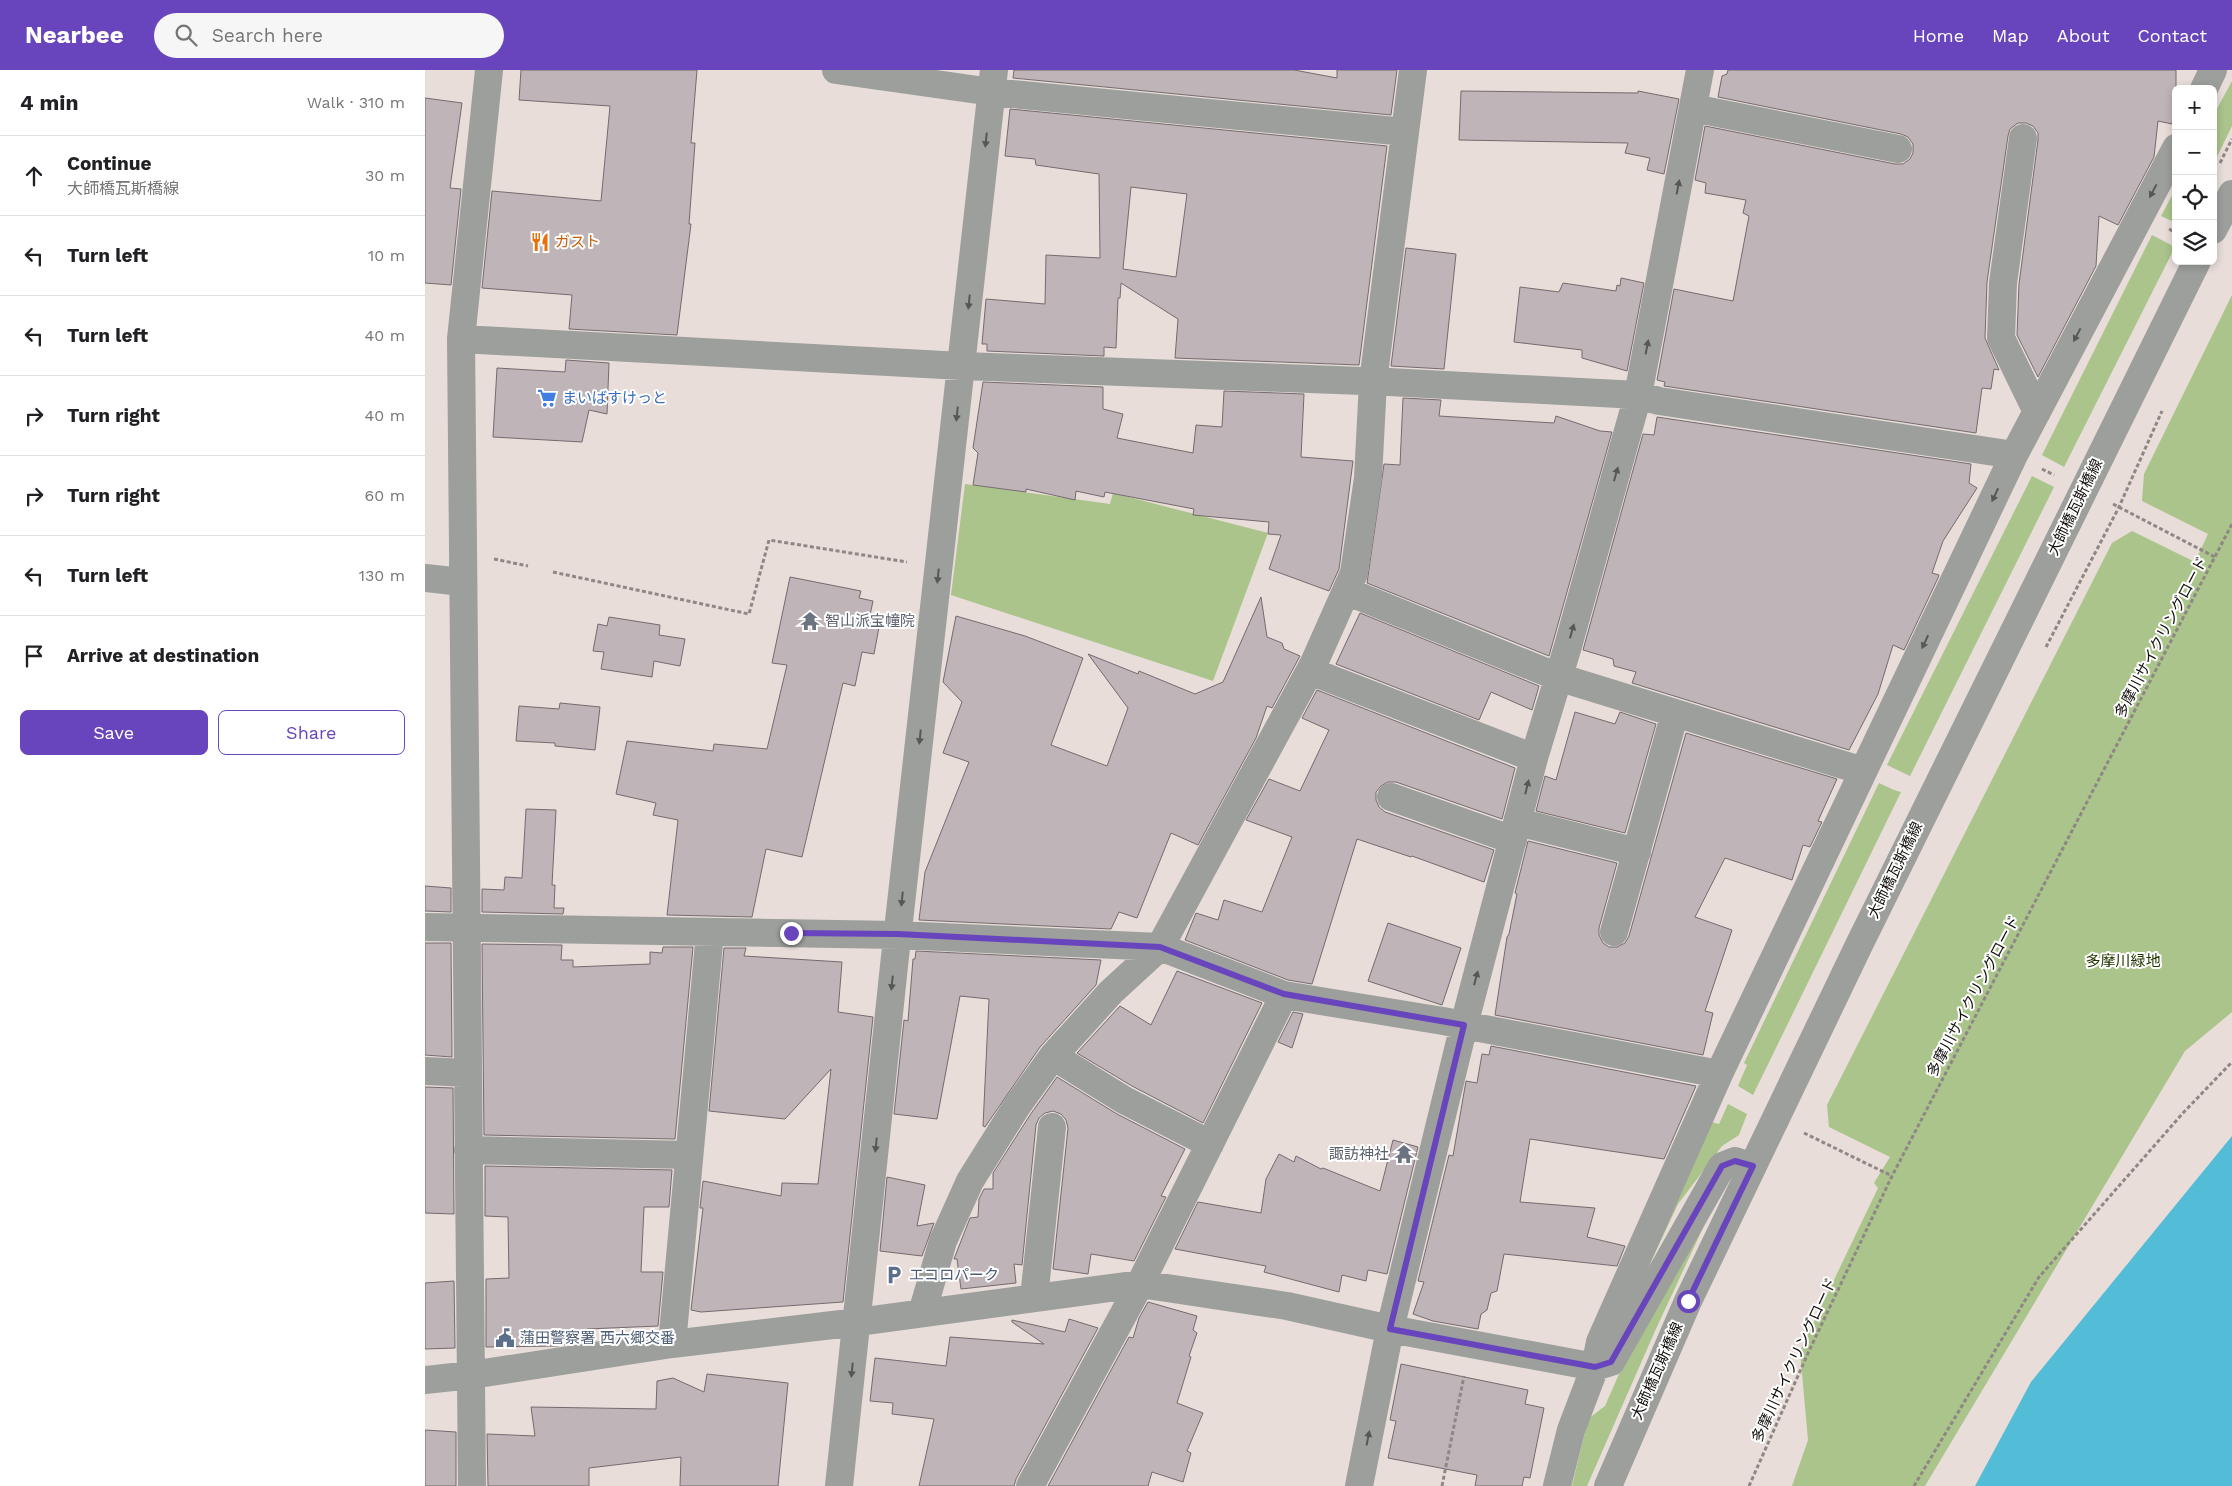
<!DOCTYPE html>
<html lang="en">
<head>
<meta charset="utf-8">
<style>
	:root { --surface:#fff; --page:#f6f6f6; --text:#202124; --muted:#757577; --line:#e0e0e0; --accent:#6945bd }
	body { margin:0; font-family:"Work Sans","Noto Sans JP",sans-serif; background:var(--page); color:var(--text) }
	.controls { position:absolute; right:15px; top:15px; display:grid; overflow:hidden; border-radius:8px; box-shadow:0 2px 8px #0003 }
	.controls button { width:45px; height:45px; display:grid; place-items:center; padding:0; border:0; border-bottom:1px solid var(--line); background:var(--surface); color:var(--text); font:25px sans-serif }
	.stop { position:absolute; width:15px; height:15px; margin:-11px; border:4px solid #6945bd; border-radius:50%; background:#fff }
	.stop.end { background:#6945bd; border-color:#fff; box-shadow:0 1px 5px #0008 }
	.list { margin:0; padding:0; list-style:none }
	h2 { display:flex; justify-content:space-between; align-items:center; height:65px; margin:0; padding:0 20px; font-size:21px }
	h2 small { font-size:16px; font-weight:400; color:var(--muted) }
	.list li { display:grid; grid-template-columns:32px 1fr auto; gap:15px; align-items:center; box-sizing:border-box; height:80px; padding:0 20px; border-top:1px solid var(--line) }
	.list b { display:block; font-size:19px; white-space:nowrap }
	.list p { margin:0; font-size:16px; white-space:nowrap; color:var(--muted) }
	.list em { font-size:16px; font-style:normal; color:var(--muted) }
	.actions { display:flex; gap:10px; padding:15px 20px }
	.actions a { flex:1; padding:11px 0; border:1px solid var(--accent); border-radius:8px; text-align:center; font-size:18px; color:var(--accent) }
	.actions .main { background:var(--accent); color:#fff }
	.icon { flex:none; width:28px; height:28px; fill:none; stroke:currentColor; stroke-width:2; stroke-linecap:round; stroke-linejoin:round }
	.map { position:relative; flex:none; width:1807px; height:1416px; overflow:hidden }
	header { display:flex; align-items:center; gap:30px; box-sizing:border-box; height:70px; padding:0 25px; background:var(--accent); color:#fff }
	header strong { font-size:24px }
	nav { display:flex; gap:28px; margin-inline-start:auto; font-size:18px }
	.search { width:350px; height:45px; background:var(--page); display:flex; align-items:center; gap:12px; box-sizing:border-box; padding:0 18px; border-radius:28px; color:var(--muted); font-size:19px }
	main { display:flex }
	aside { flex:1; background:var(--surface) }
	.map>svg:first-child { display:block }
</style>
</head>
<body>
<header>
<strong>Nearbee</strong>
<div class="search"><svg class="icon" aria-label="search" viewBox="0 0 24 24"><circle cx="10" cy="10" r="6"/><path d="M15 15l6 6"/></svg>Search here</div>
<nav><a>Home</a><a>Map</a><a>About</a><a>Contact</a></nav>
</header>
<main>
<aside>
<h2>4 min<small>Walk · 310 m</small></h2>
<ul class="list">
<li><svg class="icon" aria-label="ahead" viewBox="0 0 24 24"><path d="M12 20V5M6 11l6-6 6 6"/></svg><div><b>Continue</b><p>大師橋瓦斯橋線</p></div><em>30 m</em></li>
<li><svg class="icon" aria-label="left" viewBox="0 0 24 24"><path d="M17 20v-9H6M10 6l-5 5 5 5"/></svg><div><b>Turn left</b></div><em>10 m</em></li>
<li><svg class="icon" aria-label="left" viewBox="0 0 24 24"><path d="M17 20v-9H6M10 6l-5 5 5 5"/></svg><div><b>Turn left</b></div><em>40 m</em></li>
<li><svg class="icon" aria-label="right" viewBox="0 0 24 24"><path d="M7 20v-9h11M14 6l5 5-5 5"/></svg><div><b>Turn right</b></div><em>40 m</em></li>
<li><svg class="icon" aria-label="right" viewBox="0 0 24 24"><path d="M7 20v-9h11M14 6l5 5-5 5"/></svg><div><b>Turn right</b></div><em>60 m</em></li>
<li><svg class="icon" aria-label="left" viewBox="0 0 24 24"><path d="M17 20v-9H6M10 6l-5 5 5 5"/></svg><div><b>Turn left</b></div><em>130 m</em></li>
<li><svg class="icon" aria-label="arrive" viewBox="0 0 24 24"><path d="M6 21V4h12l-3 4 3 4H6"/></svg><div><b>Arrive at destination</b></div></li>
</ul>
<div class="actions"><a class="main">Save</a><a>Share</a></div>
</aside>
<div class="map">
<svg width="1807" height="1416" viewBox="0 0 1807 1416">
	<rect width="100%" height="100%" fill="#e8ddd8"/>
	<path fill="#aac48b" d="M 1807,11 L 1807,56 L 1788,95 L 1788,46 Z
		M 1751,118 L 1751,153 L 1736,146 Z
		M 1727,165 L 1750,177 L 1639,397 L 1617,385 Z
		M 1807,225 L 1807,942 L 1760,981 L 1500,1416 L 1367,1416 L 1383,1370 L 1375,1281 L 1453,1118 L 1449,1113 L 1465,1087 L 1404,1057 L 1402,1035 L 1687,473 L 1707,461 L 1770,492 L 1783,464 L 1717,431 L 1719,404 Z
		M 1607,406 L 1629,417 L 1485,706 L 1462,695 Z
		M 540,414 L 685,434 L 688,423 L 843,463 L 788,611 L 526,525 Z
		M 1454,713 L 1469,720 L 1476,722 L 1328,1025 L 1313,1016 L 1322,995 L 1319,993 Z
		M 1303,1034 L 1322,1044 L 1314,1065 L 1297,1076 L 1253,1134 L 1223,1198 L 1221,1198 L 1286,1052 L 1294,1054 Z
		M 1297,1117 L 1230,1261 L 1162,1416 L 1147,1416 L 1163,1349 L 1180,1336 L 1205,1279 Z"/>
	<path fill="#53bcd7" d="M 1807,1066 L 1807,1416 L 1550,1416 L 1606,1312 Z"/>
	<path fill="#bfb4b8" stroke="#756b6f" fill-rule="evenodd" d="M 96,0 L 272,0 L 266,73 L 270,73 L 264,154 L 266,154 L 252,265 L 144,259 L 147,225 L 57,218 L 67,121 L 176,131 L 185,36 L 94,30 Z
		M 589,0 L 869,0 L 912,8 L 912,0 L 972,0 L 966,45 L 588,8 Z
		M 1303,0 L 1751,0 L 1751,30 L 1747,54 L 1733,51 L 1729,87 L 1693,155 L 1674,146 L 1671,196 L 1613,307 L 1592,265 L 1594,214 L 1613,70 L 1613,63 L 1608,56 L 1601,53 L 1593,53 L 1585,59 L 1583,66 L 1562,212 L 1560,268 L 1574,300 L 1569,299 L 1566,319 L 1557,318 L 1551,363 L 1239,316 L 1240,312 L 1232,310 L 1249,219 L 1308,231 L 1324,146 L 1318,143 L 1321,130 L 1280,123 L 1281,113 L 1270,110 L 1280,56 L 1470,94 L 1478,94 L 1485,89 L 1488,83 L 1488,74 L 1483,67 L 1476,64 L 1293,27 L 1297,6 L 1302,4 Z
		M 1036,21 L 1213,23 L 1213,21 L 1254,29 L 1239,104 L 1222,100 L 1225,88 L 1200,83 L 1203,73 L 1034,70 Z
		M 0,28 L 37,33 L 25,118 L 36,119 L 26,215 L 0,213 Z
		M 585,39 L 962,76 L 934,295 L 750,288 L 753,249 L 696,213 L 695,228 L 693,228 L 691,278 L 679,277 L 679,286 L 562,281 L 562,274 L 557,274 L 561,229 L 620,234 L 621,185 L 675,188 L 674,104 L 611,95 L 610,89 L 580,86 ZM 706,117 L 762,124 L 751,207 L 698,199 Z
		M 981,178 L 1031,184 L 1019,299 L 966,296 Z
		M 1196,208 L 1219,213 L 1202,301 L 1157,288 L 1157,280 L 1089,272 L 1095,217 L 1134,222 L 1138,213 L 1191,221 L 1192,215 L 1195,216 Z
		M 141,290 L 184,293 L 182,344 L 164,340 L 157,372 L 68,367 L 72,298 L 140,302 Z
		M 558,312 L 678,317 L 678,339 L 698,344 L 692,368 L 768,383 L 771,355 L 797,357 L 799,321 L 879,324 L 876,387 L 928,391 L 914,499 L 904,521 L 844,499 L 856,465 L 843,464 L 844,452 L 768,445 L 769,439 L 680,422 L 679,427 L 651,421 L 650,430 L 601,419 L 601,422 L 548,415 L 553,383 L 548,378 Z
		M 978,328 L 1016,330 L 1014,346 L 1129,353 L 1131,346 L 1175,361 L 1187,362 L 1124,586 L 942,513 L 959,394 L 975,395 Z
		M 1232,347 L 1546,394 L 1544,413 L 1552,418 L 1518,471 L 1507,503 L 1514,505 L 1513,508 L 1479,580 L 1468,575 L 1453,624 L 1424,680 L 1207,613 L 1211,602 L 1189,596 L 1188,589 L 1158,580 L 1218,364 L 1229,365 Z
		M 365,507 L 436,521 L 434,528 L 448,531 L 444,550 L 455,552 L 449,584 L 437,582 L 430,616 L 418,613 L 377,787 L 341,779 L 327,847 L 242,845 L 253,750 L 228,745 L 231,733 L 191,724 L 202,671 L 288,681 L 289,674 L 342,679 L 362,595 L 347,593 Z
		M 836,527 L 842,567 L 857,573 L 859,579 L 875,586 L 847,638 L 842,636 L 831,668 L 773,775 L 746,763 L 712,848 L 694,842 L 686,859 L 494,850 L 500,802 L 544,692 L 518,683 L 537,632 L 518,612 L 531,546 L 600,566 L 658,588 L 626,675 L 682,696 L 703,638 L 663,584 L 713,604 L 714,601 L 770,624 L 798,612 Z
		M 935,543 L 1114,616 L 1107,640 L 1066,622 L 1054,650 L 911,594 Z
		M 184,547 L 235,555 L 234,565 L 260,569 L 255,596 L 229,591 L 227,607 L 176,599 L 179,582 L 168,581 L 173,554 L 182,556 Z
		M 892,620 L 1090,698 L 1077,749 L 971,712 L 963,712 L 956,716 L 951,722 L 951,730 L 954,737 L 960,742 L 1069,780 L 1059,812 L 987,786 L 986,787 L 932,769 L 887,914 L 863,910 L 760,870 L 771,843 L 793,850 L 799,830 L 837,842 L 867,767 L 821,750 L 844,709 L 875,721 L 904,660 L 877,648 Z
		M 135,633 L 175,637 L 170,680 L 130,676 L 130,673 L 91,671 L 94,636 L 134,639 Z
		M 1150,642 L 1190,654 L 1195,642 L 1231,654 L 1200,763 L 1111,741 L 1120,706 L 1131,710 Z
		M 1261,663 L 1412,709 L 1393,751 L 1397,752 L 1385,777 L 1378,775 L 1367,810 L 1300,788 L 1270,847 L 1307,860 L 1280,941 L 1288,943 L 1278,985 L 1070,945 L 1082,867 L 1084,864 L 1092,824 L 1090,823 L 1103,771 L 1192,793 L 1174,858 L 1174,865 L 1178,873 L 1184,877 L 1192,877 L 1200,873 L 1204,866 Z
		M 101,739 L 131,740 L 127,815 L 130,815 L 129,838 L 139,838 L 138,844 L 57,842 L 57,819 L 79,820 L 80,807 L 97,808 Z
		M 0,816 L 26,818 L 26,842 L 0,841 Z
		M 963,853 L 1036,878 L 1017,935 L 943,911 Z
		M 0,873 L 26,873 L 27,987 L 0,985 Z
		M 57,874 L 137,875 L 136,890 L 148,890 L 148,897 L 225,894 L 225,882 L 237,883 L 238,877 L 268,877 L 250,1069 L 59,1065 Z
		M 299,878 L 321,878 L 319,886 L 417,892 L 413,942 L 448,947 L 418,1232 L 276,1242 L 266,1240 L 278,1138 L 275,1138 L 278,1111 L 356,1126 L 357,1113 L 393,1114 L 406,999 L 360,1049 L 284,1041 Z
		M 491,881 L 676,890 L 671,915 L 615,977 L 560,1057 L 558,1056 L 564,929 L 535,926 L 512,1049 L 469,1044 L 479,950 L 483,951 L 488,889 L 490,889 Z
		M 752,901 L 837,933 L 778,1053 L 707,1016 L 652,983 L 695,936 L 726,955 Z
		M 868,942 L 878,944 L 867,978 L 853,972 Z
		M 1066,976 L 1271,1016 L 1239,1089 L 1105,1069 L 1095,1132 L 1170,1138 L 1162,1167 L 1200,1176 L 1192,1196 L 1079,1184 L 1072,1221 L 1066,1223 L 1062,1240 L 1056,1244 L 1053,1259 L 1008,1251 L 988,1244 L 999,1212 L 993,1211 L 1024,1085 L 1028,1086 L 1041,1011 L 1052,1013 L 1057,984 L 1064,985 Z
		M 632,1007 L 692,1044 L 760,1079 L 736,1126 L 741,1127 L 709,1191 L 666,1184 L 663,1204 L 628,1199 L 643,1058 L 641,1050 L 636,1044 L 628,1041 L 620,1043 L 614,1048 L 611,1055 L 597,1195 L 589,1194 L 591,1213 L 536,1219 L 532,1189 L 529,1189 L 545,1148 L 553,1147 L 554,1129 L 559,1119 L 568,1119 L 568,1103 L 605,1045 Z
		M 0,1017 L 28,1018 L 29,1144 L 0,1143 Z
		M 968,1070 L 993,1077 L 962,1204 L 943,1200 L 941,1211 L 917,1205 L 914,1222 L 839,1202 L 841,1196 L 750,1179 L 773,1132 L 836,1143 L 841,1109 L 854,1084 L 869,1092 L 871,1086 L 896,1099 L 898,1098 L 955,1121 Z
		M 60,1096 L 247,1100 L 244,1137 L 219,1137 L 216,1202 L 238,1202 L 233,1256 L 162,1259 L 163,1271 L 132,1276 L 61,1277 L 61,1209 L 84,1208 L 83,1147 L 60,1146 Z
		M 462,1107 L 500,1115 L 492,1156 L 509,1153 L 497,1186 L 455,1181 Z
		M 29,1211 L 30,1278 L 0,1279 L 0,1213 Z
		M 723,1232 L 772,1246 L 768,1260 L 772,1263 L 764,1286 L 766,1287 L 752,1333 L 778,1343 L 762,1381 L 766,1383 L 758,1412 L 727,1402 L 723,1416 L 623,1416 L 704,1267 L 708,1268 L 714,1248 Z
		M 644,1249 L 673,1258 L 591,1409 L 589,1416 L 494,1416 L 509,1349 L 467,1344 L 468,1333 L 445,1331 L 450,1288 L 521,1296 L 525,1267 L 619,1274 L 587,1252 L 587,1250 L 640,1262 Z
		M 976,1294 L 1103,1320 L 1100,1334 L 1119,1338 L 1105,1408 L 1099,1407 L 1097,1416 L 1050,1416 L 1052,1405 L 963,1388 L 971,1351 L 965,1350 Z
		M 282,1304 L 363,1313 L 353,1416 L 255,1416 L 256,1387 L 164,1398 L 164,1416 L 63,1416 L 62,1364 L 110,1366 L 106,1337 L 231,1339 L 232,1311 L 248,1308 L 279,1322 Z
		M 0,1360 L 31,1362 L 31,1416 L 0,1416 Z"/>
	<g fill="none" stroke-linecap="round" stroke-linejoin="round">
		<path stroke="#8e8783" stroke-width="3" stroke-dasharray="4 2.5" stroke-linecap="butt" d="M 1795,93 L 1807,69
			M 1744,159 L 1751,163
			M 1617,399 L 1629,405
			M 1688,434 L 1790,487
			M 69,489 L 103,496
			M 128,502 L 324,544 L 344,470 L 482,492
			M 1621,577 L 1694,437 L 1737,341
			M 1379,1063 L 1467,1106
			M 1017,1416 L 1039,1306
			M 1324,1416 L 1384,1281 L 1467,1106 L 1807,454
			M 1489,1416 L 1614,1207 L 1758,1043 L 1807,992"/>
		<path stroke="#9c9f9c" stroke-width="28" d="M 411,0 L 567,22 L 980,62
			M 1779,19 L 1788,0
			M 1268,38 L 1473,79
			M 1598,68 L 1578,213 L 1576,268 L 1612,342
			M 1788,160 L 1807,124
			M 36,269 L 537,296 L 964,312 L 1213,325 L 1234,331 L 1589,385
			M 0,508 L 37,512
			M 921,521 L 1133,607 L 1438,701
			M 885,601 L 1109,688
			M 966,727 L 1088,770
			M 1093,752 L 1212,782
			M 0,857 L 473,865 L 735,877 L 859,925 L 1018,951 L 1294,1004
			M 1189,862 L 1250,643
			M 628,986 L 699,1030 L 785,1074
			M 0,1001 L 42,1003
			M 43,1080 L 264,1085
			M 609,1228 L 627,1057
			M 497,1243 L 518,1171 L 545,1111 L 592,1036 L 628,986 L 686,922 L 735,877 L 889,593 L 929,503 L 943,408 L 948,312 L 988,0
			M 247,1274 L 285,862
			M 0,1310 L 46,1305 L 247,1274 L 433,1252 L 715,1214 L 862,1236 L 965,1259 L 1170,1297 L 1186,1292 L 1297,1096 L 1310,1091 L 1327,1097
			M 47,1416 L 36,269 L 64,0
			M 414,1416 L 469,896 L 569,0
			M 605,1416 L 715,1214 L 859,925
			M 934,1416 L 965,1259 L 1039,955 L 1109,688 L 1143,576 L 1213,325 L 1275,0
			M 1132,1416 L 1146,1360 L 1170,1297 L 1175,1272 L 1294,1004 L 1589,385 L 1751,78
			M 1183,1416 L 1263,1231 L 1434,875 L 1772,191"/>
	</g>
	<defs><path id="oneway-solid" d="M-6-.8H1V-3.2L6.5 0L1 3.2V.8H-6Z" transform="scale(1.25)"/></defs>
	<g fill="#575754">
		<use href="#oneway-solid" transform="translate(561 70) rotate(96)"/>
		<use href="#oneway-solid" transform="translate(1253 117) rotate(-79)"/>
		<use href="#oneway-solid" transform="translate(1728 121) rotate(118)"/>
		<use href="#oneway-solid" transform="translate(544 232) rotate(96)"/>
		<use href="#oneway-solid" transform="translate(1652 265) rotate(118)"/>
		<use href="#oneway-solid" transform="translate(1222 277) rotate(-79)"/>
		<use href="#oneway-solid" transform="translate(532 344) rotate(96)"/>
		<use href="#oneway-solid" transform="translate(1191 404) rotate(-74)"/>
		<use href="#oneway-solid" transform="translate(1570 425) rotate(115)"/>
		<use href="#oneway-solid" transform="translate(513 506) rotate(96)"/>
		<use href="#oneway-solid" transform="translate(1147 561) rotate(-74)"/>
		<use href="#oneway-solid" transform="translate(1500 572) rotate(115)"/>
		<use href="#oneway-solid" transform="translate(495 667) rotate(96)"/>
		<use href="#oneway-solid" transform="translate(1102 717) rotate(-76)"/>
		<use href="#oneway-solid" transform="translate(477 829) rotate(96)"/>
		<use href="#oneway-solid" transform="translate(1051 908) rotate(-75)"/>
		<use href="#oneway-solid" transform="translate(467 913) rotate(96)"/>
		<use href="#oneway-solid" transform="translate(451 1075) rotate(96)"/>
		<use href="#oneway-solid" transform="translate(427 1300) rotate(96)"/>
		<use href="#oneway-solid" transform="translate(943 1368) rotate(-79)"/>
	</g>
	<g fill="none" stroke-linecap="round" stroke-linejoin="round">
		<path stroke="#6945bd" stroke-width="6" d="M 366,863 L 473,864 L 735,877 L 859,924 L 1039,955 L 965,1259 L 1170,1297 L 1186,1292 L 1297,1096 L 1310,1091 L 1328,1096 L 1263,1231"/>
	</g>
	<defs>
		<g id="restaurant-bare" transform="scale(1.5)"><path d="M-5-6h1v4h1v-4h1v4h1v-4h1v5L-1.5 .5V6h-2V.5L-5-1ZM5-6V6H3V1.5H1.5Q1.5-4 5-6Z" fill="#e8710a" stroke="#fff" stroke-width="2.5" paint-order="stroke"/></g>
		<g id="supermarket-bare" transform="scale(1.5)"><path d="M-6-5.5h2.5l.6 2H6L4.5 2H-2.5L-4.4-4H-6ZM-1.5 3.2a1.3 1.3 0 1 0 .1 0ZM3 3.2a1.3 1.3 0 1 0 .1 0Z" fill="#3f7fe0" stroke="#fff" stroke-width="2.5" paint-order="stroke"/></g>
		<g id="temple-bare" transform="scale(1.5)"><path d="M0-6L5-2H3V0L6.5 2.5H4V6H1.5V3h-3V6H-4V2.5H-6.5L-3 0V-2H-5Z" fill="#6b7280" stroke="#fff" stroke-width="2.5" paint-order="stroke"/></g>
		<g id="parking-bare" transform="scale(1.5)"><path d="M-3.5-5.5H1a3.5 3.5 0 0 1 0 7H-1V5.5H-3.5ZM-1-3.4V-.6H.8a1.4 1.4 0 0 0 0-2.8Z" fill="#5c6f8a" stroke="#fff" stroke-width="2.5" paint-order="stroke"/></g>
		<g id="civic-bare" transform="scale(1.5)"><path d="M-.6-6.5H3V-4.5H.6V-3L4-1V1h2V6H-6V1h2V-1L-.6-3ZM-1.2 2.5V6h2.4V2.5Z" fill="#5c6f8a" stroke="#fff" stroke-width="2.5" paint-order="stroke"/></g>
	</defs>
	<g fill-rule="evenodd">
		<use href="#restaurant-bare" x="115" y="172"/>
		<use href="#supermarket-bare" x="122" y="328"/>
		<use href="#temple-bare" x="385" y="551"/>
		<use href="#temple-bare" x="979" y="1084"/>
		<use href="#parking-bare" x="469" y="1205"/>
		<use href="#civic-bare" x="80" y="1268"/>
	</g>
	<g text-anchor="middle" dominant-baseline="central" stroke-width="4" stroke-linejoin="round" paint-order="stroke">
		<g font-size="15" fill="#c56008" stroke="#fff" text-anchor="start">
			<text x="130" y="172">ガスト</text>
		</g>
		<g font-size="15" fill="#366cbe" stroke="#fff" text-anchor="start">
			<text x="137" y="328">まいばすけっと</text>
		</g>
		<g font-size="15" fill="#120f0d" stroke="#fff">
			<text transform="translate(1650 437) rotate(-64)">大師橋瓦斯橋線</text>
			<text transform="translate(1736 567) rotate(-62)">多摩川サイクリングロード</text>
			<text transform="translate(1470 800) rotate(-64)">大師橋瓦斯橋線</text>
			<text transform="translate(1548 926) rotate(-62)">多摩川サイクリングロード</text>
			<text transform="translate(1369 1290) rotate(-65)">多摩川サイクリングロード</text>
			<text transform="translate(1232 1301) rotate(-66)">大師橋瓦斯橋線</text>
		</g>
		<g font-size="15" fill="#5b616d" stroke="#fff" text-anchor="start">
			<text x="400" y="551">智山派宝幢院</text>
			<text x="964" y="1084" text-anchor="end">諏訪神社</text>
		</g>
		<g font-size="15" fill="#233600" stroke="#fff">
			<text x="1698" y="891">多摩川緑地</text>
		</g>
		<g font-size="15" fill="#4e5e75" stroke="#fff" text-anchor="start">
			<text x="484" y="1205">エコロパーク</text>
			<text x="95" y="1268">蒲田警察署 西六郷交番</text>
		</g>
	</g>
</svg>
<div class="controls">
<button>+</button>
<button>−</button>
<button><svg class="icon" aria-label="locate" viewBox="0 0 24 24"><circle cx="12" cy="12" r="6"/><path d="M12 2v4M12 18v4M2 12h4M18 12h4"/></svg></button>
<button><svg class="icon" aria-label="layers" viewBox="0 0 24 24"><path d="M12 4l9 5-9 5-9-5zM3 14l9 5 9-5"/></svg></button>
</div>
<div class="stop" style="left:1263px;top:1231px"></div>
<div class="stop end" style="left:366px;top:863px"></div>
</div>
</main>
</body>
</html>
